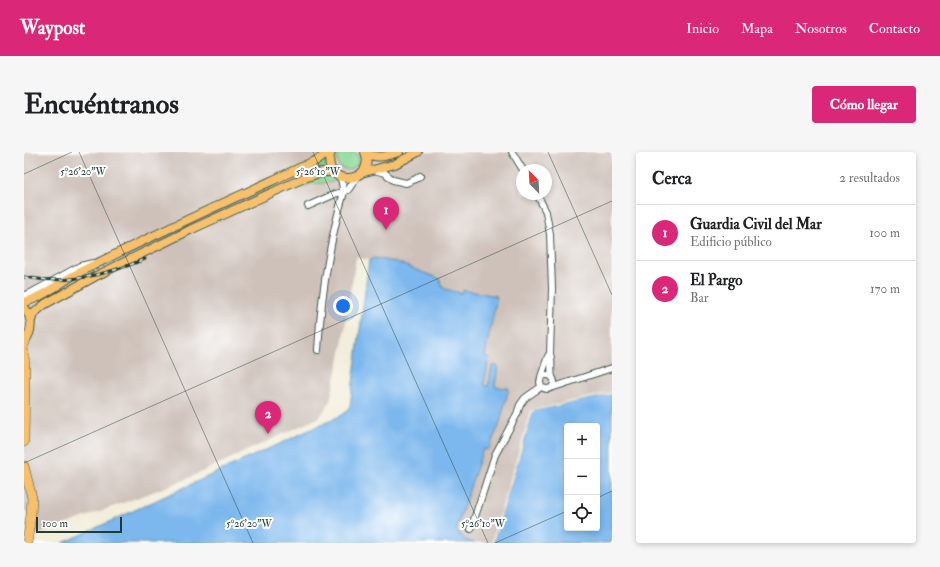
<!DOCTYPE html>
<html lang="es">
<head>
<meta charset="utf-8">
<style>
	:root { --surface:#fff; --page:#f6f6f6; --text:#202124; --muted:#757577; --line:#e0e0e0; --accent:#db2777 }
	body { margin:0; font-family:"IM FELL Double Pica",serif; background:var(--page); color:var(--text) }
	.controls { position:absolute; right:12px; bottom:12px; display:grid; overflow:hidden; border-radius:4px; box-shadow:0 2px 6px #0003 }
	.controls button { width:36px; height:36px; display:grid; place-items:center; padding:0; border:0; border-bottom:1px solid var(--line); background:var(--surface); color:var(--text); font:20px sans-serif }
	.compass { position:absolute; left:492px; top:12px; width:36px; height:36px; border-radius:50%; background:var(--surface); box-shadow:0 2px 6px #0003; rotate:336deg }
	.scale { position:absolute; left:12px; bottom:10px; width:86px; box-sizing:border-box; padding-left:4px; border:2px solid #1f3d34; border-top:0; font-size:11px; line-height:14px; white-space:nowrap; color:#1f3d34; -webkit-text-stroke:3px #fff; paint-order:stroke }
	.you { position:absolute; left:319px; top:154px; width:14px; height:14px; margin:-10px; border:3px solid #fff; border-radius:50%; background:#1a73e8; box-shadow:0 0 0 6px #1a73e833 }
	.badge { display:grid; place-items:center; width:26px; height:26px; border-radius:50%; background:var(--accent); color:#fff; font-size:13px; font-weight:700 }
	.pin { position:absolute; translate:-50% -33px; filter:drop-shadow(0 1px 2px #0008) }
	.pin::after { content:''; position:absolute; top:21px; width:14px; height:12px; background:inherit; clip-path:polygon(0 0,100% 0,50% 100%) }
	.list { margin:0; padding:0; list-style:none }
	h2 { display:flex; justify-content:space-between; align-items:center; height:52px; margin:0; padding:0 16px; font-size:17px }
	h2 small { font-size:13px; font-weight:400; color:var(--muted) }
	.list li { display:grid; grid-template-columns:26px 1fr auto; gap:12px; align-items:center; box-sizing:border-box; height:56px; padding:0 16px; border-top:1px solid var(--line) }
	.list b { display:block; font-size:15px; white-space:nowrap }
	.list p { margin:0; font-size:13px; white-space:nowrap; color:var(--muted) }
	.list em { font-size:13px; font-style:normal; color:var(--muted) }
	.icon { flex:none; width:22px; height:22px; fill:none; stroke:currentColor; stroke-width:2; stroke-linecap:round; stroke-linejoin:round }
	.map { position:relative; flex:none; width:588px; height:391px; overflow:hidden; border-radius:4px }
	header { display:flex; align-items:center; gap:24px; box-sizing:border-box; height:56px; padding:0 20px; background:var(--accent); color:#fff }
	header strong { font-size:19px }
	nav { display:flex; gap:22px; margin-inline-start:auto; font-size:14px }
	.intro { display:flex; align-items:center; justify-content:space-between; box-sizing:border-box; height:96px; padding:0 24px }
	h1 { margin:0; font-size:28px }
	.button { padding:10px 18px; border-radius:4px; background:var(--accent); color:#fff; font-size:14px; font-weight:700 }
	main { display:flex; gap:24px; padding:0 24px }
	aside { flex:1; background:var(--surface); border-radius:4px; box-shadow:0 2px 6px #0003 }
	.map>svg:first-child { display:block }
</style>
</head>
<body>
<header>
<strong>Waypost</strong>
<nav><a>Inicio</a><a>Mapa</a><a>Nosotros</a><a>Contacto</a></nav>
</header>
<div class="intro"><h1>Encuéntranos</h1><a class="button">Cómo llegar</a></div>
<main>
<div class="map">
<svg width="588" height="391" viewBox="0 0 588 391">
	<rect width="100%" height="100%" fill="#fff"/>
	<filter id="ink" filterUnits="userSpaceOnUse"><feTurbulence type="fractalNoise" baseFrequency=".025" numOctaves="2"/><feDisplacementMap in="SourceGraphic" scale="8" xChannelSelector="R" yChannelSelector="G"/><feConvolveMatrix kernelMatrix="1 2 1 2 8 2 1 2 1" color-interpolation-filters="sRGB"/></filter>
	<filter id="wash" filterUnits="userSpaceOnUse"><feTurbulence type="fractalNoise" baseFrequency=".012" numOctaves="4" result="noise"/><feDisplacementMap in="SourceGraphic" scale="16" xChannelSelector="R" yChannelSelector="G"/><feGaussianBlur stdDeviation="0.9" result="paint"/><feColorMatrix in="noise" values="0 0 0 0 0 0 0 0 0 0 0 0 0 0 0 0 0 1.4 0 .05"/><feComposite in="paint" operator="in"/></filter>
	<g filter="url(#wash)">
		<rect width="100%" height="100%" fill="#f2eedb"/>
		<path fill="#cec1b9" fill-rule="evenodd" d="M 0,0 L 588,0 L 588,242 L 509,259 L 468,391 L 451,391 L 440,387 L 432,378 L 459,296 L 464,298 L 485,236 L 471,235 L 474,215 L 468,214 L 464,234 L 460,233 L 464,205 L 461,205 L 473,145 L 421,137 L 417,133 L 399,120 L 372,110 L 349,106 L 345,108 L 332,105 L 316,206 L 306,249 L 296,265 L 158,329 L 13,383 L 9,376 L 10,359 L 0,359 ZM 498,18 L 522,18 L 522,42 L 498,42 Z"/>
		<path fill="#87d593" stroke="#538964" d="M 315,0 L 332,0 L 335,7 L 333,13 L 325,18 L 316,16 L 313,7 Z
			M 302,8 L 303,14 L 282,20 L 236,41 L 236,39 Z
			M 302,24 L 311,26 L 309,30 L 288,32 L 254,43 L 288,28 Z"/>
		<path fill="#7cb7ed" stroke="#4e7a90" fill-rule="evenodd" d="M 349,106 L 372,110 L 416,127 L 417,133 L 421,137 L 438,141 L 439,138 L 473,144 L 461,204 L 465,205 L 460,233 L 464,234 L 468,214 L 474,214 L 471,235 L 485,236 L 475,274 L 464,298 L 459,297 L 432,378 L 440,387 L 451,391 L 39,391 L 318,263 L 322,260 L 326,254 L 345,108 Z
			M 588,242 L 588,391 L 469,391 L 509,259 ZM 543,274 L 573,274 L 573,376 L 543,376 Z"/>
		<path fill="#f2eedb" d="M 588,240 L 588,242 L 509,259 L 469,391 L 467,391 L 507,258 Z"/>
	</g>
	<g filter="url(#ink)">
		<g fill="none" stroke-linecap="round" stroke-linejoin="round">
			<g stroke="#3f584d" stroke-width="8">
				<path id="minor" d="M 488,0 L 499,18
					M 350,18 L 361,21 L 369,28 L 382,31 L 392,27 L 396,24
					M 513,42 L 522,60 L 526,82 L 528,136 L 526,202 C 529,208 526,217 528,225
					M 284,54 L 311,42 L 324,38 L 334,23
					M 0,143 L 5,142 L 56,114 L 69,111
					M 294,198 C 297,145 305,91 320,40 C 317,34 320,30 315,24
					M516 230a7 7 0 1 1 14 0a7 7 0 1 1-14 0Z
					M 517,225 L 524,204 L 526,202
					M 527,236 L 588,216
					M 447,377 L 471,303 L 493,262 L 496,253 L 501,246 L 517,235"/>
			</g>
			<g stroke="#3f584d" stroke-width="10">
				<path id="major" d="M 307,0 C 295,35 353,34 341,0
					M 341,0 C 352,8 363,4 375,0
					M 337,21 L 371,12 L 394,0
					M 0,150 C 15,148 41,127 56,120 C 134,80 215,44 295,7 L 305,0
					M 0,155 C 9,166 9,179 0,190
					M 7,169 L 9,162 L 21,152 L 72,124 L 166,78 L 280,26 L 298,20 L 310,20"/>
			</g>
			<g stroke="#3f584d" stroke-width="10">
				<path id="highway" d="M 0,193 L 2,187
					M 0,201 L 1,217 L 0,290
					M 0,314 L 8,346 L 7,363 L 3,391"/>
			</g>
			<use href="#minor" stroke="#fff" stroke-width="6"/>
			<use href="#major" stroke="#f7c06c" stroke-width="8"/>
			<use href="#highway" stroke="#f7c06c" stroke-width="9"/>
			<g stroke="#1f3d34" stroke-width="3">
				<path id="rail" d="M 0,125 C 42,133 82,123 121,107"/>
			</g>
			<use href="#rail" stroke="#fff" stroke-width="1.5" stroke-dasharray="4.5" stroke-linecap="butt"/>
		</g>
	</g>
	<path fill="none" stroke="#1f3d34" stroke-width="1" stroke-opacity="0.45" d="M 55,0 L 229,391M 289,0 L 464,391M 524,0 L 588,143M 0,22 L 48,0M 0,311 L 588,49M 573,346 L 588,339M 471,391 L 543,359"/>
	<g font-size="10" text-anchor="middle" fill="#1f3d34" stroke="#fff" stroke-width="4" stroke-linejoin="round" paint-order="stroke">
		<text x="59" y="23">5°26'20"W</text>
		<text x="294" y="23">5°26'10"W</text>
		<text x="225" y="375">5°26'20"W</text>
		<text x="459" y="375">5°26'10"W</text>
	</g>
</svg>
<div class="controls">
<button>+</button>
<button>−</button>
<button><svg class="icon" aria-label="locate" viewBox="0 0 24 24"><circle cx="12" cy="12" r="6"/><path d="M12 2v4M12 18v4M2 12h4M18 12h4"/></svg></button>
</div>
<svg class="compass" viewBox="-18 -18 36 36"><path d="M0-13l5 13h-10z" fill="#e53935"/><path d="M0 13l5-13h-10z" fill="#757577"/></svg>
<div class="scale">100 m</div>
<div class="you"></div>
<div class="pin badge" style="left:362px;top:78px">1</div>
<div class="pin badge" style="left:244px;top:282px">2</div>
</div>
<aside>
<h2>Cerca<small>2 resultados</small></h2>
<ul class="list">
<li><span class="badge">1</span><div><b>Guardia Civil del Mar</b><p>Edificio público</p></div><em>100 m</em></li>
<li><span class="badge">2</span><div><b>El Pargo</b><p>Bar</p></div><em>170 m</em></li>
</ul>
</aside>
</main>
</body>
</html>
